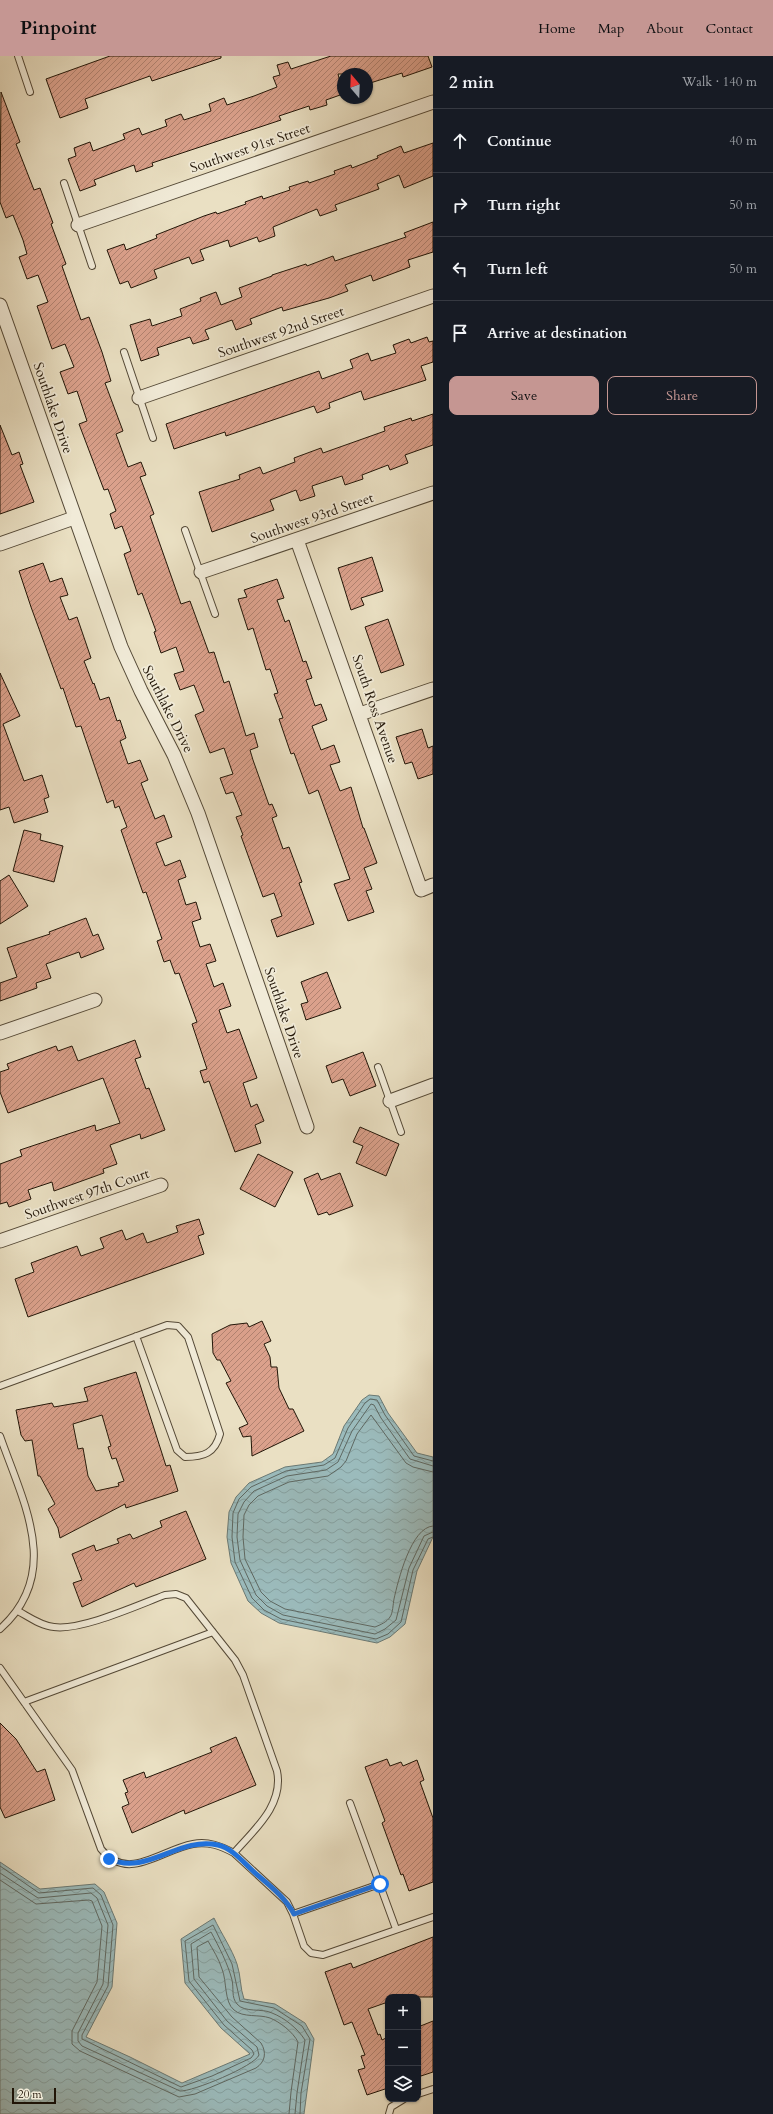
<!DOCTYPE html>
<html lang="en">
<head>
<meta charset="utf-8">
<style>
	:root { --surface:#171b24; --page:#242831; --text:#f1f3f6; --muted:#9ea1a6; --line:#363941; --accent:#c59692 }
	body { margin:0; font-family:Cardo,serif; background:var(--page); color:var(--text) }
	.controls { position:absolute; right:12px; bottom:12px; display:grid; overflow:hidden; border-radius:8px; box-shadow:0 1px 3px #0004 }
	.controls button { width:36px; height:36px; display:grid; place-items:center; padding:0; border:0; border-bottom:1px solid var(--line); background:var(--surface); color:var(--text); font:20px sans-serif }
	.compass { position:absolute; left:337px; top:12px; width:36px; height:36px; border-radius:50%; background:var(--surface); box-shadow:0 1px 3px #0004; rotate:341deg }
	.scale { position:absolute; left:12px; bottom:10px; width:44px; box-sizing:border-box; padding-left:4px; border:2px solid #211507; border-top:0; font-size:11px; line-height:14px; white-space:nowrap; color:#211507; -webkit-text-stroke:3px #f1ebd8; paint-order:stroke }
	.stop { position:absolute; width:12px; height:12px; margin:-9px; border:3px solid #1a73e8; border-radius:50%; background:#fff }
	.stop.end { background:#1a73e8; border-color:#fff; box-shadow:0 1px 4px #0008 }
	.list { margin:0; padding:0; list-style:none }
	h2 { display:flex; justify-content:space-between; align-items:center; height:52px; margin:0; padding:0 16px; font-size:17px }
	h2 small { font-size:13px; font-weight:400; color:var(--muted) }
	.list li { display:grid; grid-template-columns:26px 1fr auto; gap:12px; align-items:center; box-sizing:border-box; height:64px; padding:0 16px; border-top:1px solid var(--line) }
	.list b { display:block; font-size:15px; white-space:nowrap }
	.list em { font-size:13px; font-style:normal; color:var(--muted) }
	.actions { display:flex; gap:8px; padding:12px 16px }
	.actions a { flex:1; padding:9px 0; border:1px solid var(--accent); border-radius:8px; text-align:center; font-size:14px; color:var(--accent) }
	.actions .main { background:var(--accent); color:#111 }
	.icon { flex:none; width:22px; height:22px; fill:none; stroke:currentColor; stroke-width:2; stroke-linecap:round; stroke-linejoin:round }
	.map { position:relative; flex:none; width:433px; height:2058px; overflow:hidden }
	header { display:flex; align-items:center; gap:24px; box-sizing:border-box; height:56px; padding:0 20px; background:var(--accent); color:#111 }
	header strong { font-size:19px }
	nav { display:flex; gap:22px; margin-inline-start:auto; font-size:14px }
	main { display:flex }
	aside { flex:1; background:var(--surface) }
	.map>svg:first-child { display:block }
</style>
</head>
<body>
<header>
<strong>Pinpoint</strong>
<nav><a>Home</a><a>Map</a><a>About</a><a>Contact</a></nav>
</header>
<main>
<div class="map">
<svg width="433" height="2058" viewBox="0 0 433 2058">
	<defs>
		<pattern id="water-waves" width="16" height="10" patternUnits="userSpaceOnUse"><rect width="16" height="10" fill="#9bbbbc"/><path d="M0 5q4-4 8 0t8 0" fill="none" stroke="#85a0a0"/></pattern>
		<pattern id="building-hatch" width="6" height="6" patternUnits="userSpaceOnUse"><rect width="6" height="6" fill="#dba18c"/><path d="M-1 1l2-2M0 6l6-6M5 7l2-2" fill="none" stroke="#b18270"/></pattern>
	</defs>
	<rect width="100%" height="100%" fill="#eae0c3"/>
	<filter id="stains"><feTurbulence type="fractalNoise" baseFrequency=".005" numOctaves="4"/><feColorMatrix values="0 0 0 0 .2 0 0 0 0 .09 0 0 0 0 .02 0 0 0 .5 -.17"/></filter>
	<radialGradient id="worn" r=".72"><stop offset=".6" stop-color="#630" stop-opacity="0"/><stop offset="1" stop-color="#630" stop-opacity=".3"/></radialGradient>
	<path fill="url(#water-waves)" stroke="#6a7974" d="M 369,1339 L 379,1340 L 388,1357 L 417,1397 L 433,1401 L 433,1481 L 417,1515 L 405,1568 L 390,1581 L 377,1587 L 279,1567 L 261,1557 L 248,1545 L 231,1507 L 227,1481 L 229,1456 L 236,1441 L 249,1427 L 285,1411 L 322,1406 L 333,1398 L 344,1370 L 362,1344 Z
		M 0,1806 L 40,1833 L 95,1828 L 104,1836 L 117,1867 L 112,1931 L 86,1981 L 130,2001 L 182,2027 L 250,1998 L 221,1972 L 185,1927 L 181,1883 L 214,1862 C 221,1877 232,1893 237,1908 C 241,1920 240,1932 244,1943 L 275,1948 L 305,1967 L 314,1983 L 304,2058 L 0,2058 Z"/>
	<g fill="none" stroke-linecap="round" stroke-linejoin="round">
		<path stroke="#5e6862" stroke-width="1" d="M 433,1405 L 414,1400 L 385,1359 L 377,1344 L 370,1343 L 365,1347 L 348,1372 L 335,1402 L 324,1409 L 286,1415 L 251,1431 L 239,1443 L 233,1457 L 232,1481 L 235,1506 L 252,1542 L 264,1554 L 281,1563 L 376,1583 L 388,1578 L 401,1566 L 413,1514 L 428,1483 L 433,1481
			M 433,1410 L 410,1403 L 381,1362 L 374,1349 L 371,1348 L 352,1375 L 338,1406 L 326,1414 L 287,1420 L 254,1435 L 244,1446 L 238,1458 L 237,1481 L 240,1504 L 256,1539 L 267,1550 L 283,1559 L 375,1578 L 385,1573 L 396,1564 L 409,1512 L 424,1480 L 433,1476
			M 433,1416 L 413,1411 L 406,1407 L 371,1359 L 357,1378 L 346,1405 L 341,1411 L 328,1420 L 289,1426 L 258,1440 L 249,1449 L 244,1459 L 243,1481 L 245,1503 L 261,1536 L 270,1545 L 285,1553 L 375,1571 C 380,1569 387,1566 390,1561 C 393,1557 393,1548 394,1543 C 398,1525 411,1471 433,1470
			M 0,1810 L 39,1837 L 93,1832 L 101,1839 L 113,1869 L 108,1930 L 82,1979 L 82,1983 L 181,2031 L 212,2020 L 251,2002 L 254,1998 L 252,1994 L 224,1969 L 189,1925 L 185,1885 L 213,1869 L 232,1908 L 240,1945 L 274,1952 L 302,1970 L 310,1983 L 301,2037 L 300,2058
			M 0,1817 L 38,1842 L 91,1837 L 97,1842 L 108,1869 L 103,1928 L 78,1977 L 78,1985 L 82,1990 L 180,2035 C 192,2036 255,2010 259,1999 L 257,1991 L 227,1965 L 194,1923 L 191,1888 L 211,1876 C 219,1891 228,1908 232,1924 C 234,1932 231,1941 237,1948 C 244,1957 263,1952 272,1957 C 285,1962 298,1973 305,1984 L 297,2037 L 295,2058
			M 0,1824 L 36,1848 L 89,1844 L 92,1845 L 102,1870 L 97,1926 L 72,1975 L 72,1988 L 80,1995 L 179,2041 L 195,2038 L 256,2012 C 265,2006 267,1997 261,1987 L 232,1961 L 199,1921 L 197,1891 L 208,1885 C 213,1894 219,1903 222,1913 C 227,1925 224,1946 234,1954 C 243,1962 259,1958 270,1962 C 280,1966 293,1976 298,1986 L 291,2036 L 289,2058"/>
	</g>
	<path fill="url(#building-hatch)" stroke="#211507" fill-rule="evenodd" d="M 110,0 L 221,0 L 221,2 L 152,25 L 150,20 L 85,43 L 88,52 L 60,62 L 46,23 Z
		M 331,0 L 428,0 L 432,11 L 403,21 L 402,17 L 367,28 L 367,18 L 338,18 L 343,38 L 326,44 L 327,49 L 310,54 L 309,50 L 279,60 L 281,64 L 152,107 L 153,110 L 136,116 L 134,109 L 94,124 L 96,129 L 80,135 L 68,103 L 76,100 L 74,92 L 90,86 L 93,95 L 125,83 L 123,78 L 139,72 L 142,79 L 167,70 L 165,64 L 181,58 L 184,64 L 211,55 L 209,48 L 224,42 L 227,49 L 254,40 L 277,31 L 273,21 L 280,19 L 277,9 L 288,6 L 291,13 Z
		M 1,36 L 20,86 L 16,88 L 34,134 L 40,132 L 53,167 L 51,168 L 66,208 L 62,210 L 81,264 L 89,261 L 102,296 L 111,325 L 105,327 L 123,375 L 116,378 L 128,411 L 141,406 L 146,419 L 140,421 L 154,458 L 150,460 L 181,548 L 190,545 L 209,597 L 214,596 L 224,627 L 229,625 L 246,680 L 254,677 L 258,691 L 250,694 L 253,704 L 269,749 L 272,748 L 277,760 L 272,762 L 283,793 L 289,791 L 302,826 L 299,827 L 314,868 L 277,881 L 271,864 L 282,860 L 274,837 L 263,841 L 241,780 L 243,779 L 236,761 L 242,759 L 233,736 L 226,738 L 220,722 L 233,718 L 224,692 L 210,697 L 195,659 L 204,655 L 194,629 L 180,634 L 174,618 L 184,615 L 176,591 L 161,597 L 154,576 L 156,575 L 142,537 L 138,539 L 124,498 L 131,495 L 122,470 L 115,473 L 110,458 L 116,455 L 108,433 L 104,434 L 79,368 L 87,365 L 77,335 L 68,338 L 60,316 L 74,311 L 65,288 L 52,293 L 37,250 L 48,246 L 38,219 L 27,223 L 19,201 L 27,198 L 23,184 L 13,159 L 6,162 L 0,146 Z
		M 433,87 L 433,120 L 404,132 L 399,119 L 377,128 L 379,133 L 335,149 L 337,154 L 320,160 L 317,153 L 273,171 L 275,180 L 259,186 L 257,181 L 230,191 L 228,184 L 200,194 L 204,204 L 192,208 L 189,201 L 154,214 L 157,222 L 131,232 L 128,225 L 120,228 L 107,194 L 124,188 L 126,194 L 157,182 L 156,179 L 204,160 L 216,156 L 217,158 L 246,148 L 245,146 L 262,140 L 263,143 L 290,134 L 289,131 L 308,125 L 309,127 L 335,118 L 334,115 L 351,109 L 352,112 L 378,102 L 377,100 L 401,90 L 404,97 Z
		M 433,166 L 433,196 L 408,204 L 410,211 L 373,225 L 371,219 L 345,229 L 348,235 L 329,242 L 283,255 L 282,251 L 250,263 L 252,268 L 236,274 L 232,264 L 205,274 L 209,283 L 193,288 L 190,281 L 157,292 L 159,299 L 141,305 L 130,269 L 150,263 L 152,270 L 182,260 L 180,253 L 201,245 L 200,242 L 216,236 L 221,249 L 242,241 L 239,232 L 272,220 L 272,219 L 306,208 L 307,210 L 333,200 L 335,205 L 406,181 L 404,177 Z
		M 427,281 L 429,286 L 433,285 L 433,306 L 421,310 L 426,324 L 364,344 L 361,335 L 329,347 L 330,352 L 317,357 L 314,350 L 226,380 L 225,376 L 174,393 L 166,368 L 319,315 L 322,323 L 353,312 L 350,304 L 368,297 L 371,305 L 396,297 L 393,289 L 409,283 L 411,287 Z
		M 433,358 L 433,389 L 405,399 L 408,407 L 390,414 L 388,409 L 362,419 L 363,423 L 345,429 L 342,420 L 312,430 L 315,440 L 300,445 L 296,434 L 270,444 L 274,454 L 212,476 L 199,436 L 240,423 L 239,419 L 260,411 L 263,418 L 295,406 L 294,402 L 321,392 L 323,397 L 385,375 L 384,371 L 411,362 L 412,365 Z
		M 0,369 L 12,399 L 19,396 L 23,408 L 20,409 L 34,446 L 0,458 Z
		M 372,501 L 383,535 L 361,542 L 364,549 L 351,554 L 338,512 Z
		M 43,507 L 50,526 L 62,522 L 68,539 L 60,541 L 69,564 L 77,561 L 91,602 L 84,605 L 93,628 L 94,627 L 100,644 L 109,641 L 117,665 L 120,664 L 126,682 L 120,685 L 128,708 L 140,704 L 148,724 L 141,727 L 155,763 L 164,759 L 172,781 L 156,787 L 165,810 L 180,804 L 186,821 L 178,824 L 186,849 L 196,846 L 201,863 L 192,866 L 200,891 L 210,888 L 216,905 L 206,908 L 214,931 L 223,927 L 231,950 L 219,954 L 227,977 L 239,973 L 257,1022 L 243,1027 L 251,1051 L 257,1048 L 264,1065 L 255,1069 L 261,1087 L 235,1096 L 209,1025 L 204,1027 L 200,1015 L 207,1013 L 192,968 L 197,966 L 179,917 L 175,918 L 170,904 L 164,906 L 157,885 L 162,883 L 146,836 L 143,837 L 121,774 L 127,771 L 119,750 L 115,752 L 113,744 L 107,747 L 81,670 L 76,671 L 63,632 L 61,633 L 31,551 L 19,515 Z
		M 277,523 L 284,542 L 277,544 L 285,566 L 289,564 L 303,606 L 306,605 L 312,622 L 306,624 L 315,650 L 321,648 L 327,664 L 312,670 L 321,694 L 334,689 L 340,706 L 330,709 L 340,735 L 351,731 L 363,772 L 364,772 L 377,807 L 364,812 L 372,833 L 366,835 L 374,856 L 348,865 L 334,828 L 350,823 L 318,734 L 309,738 L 294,697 L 291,698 L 279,663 L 283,662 L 274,638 L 278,637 L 270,613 L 266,614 L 253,572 L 248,574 L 238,543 L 247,541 L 244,534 Z
		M 388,563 L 404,609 L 381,617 L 365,571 Z
		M 0,617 L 20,660 L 3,668 L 24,725 L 42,719 L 49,741 L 44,743 L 48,756 L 14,767 L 9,751 L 0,754 Z
		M 422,673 L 428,692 L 433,690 L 433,718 L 418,723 L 412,706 L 405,708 L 396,681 Z
		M 24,774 L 41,778 L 40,784 L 63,790 L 54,826 L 13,815 Z
		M 9,819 L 28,850 L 0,868 L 0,825 Z
		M 86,862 L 93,880 L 98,878 L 104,893 L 81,902 L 79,896 L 46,908 L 51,922 L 36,927 L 37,932 L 0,945 L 0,927 L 17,921 L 7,892 L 50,878 L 49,876 Z
		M 327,916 L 341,952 L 306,964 L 301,948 L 308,946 L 301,926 Z
		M 135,984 L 141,1001 L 135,1003 L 146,1033 L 149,1032 L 165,1074 L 141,1083 L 140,1078 L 110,1089 L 117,1108 L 103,1113 L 104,1117 L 54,1135 L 52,1126 L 28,1134 L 31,1143 L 9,1151 L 7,1146 L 0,1148 L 0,1108 L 22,1100 L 20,1094 L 95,1069 L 96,1075 L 120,1067 L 103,1022 L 8,1057 L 0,1036 L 0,1016 L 9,1013 L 7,1008 L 56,990 L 58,995 L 72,990 L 78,1005 Z
		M 363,996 L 376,1030 L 350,1040 L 343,1023 L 332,1027 L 326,1010 Z
		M 360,1071 L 399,1088 L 386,1120 L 356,1107 L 363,1090 L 353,1086 Z
		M 258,1098 L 293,1116 L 275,1151 L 240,1133 Z
		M 318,1117 L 321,1124 L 340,1117 L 353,1150 L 329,1159 L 327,1156 L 318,1159 L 304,1123 Z
		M 199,1163 L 204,1178 L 198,1180 L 204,1198 L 28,1261 L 15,1223 L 34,1216 L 31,1207 L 77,1190 L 81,1200 L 104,1192 L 100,1182 L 122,1174 L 126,1184 L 143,1177 L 147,1187 L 178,1176 L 176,1170 Z
		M 262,1265 L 271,1285 L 264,1288 L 270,1301 L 271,1311 L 277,1311 L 279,1332 L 289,1353 L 293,1353 L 304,1375 L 252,1400 L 251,1380 L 243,1381 L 239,1372 L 248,1368 L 226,1327 L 231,1325 L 220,1304 L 217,1304 L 213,1297 L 212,1278 L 230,1269 L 247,1267 L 249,1271 Z
		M 136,1316 L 166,1410 L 170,1409 L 178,1435 L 126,1452 L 125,1448 L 60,1482 L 58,1472 L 48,1453 L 55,1448 L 40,1420 L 38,1420 L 32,1384 L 25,1385 L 21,1379 L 16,1354 L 52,1347 L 54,1351 L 88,1345 L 84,1332 ZM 102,1359 L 111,1390 L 108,1391 L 112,1403 L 116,1402 L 124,1425 L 118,1427 L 119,1430 L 96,1435 L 88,1420 L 83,1392 L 78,1393 L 73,1368 Z
		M 186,1455 L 206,1503 L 136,1531 L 134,1527 L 82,1551 L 73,1527 L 82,1524 L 72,1498 L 94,1489 L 96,1495 L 119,1487 L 117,1483 L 130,1478 L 133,1483 L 162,1471 L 160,1465 Z
		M 0,1667 L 16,1683 L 37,1716 L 45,1713 L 55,1744 L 5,1762 L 0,1751 Z
		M 236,1681 L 256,1729 L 185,1758 L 184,1754 L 132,1777 L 122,1751 L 129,1748 L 125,1737 L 128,1736 L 123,1724 L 144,1716 L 146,1722 L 169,1713 L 212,1696 L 210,1692 Z
		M 387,1703 L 390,1710 L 401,1706 L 403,1710 L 417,1704 L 424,1724 L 420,1726 L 433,1762 L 433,1826 L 409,1835 L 403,1818 L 401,1819 L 382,1767 L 385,1765 L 365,1711 Z
		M 433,1881 L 433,1941 L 388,1941 L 388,1946 L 368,1953 L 378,1979 L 380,1978 L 382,1984 L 388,1981 L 388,2032 L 367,2039 L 358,2014 L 365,2012 L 361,2000 L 365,1999 L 352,1966 L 344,1969 L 325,1916 L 351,1907 L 353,1912 Z
		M 433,1965 L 433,2016 L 421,2020 L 418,2012 L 418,1971 Z"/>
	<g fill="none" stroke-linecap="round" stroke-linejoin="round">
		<g stroke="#534836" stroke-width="8">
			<path id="lane" d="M 18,0 L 30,36
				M 64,127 L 92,210
				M 124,296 L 153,382
				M 185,474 L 215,558
				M 378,1011 L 401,1076
				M 0,1330 L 167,1269 L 178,1270 L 188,1281 L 220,1378 C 215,1397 204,1401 185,1401 L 177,1394 L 136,1280
				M 0,1380 C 23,1446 63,1517 0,1573
				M 18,1555 C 29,1561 41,1570 54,1571 C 81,1575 138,1549 165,1539 L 176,1538 L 186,1542 L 235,1604 L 243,1619 L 277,1715 C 284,1749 254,1774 234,1797 L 287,1846 L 293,1858 L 304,1890 L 311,1897 L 323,1899 L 433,1861
				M 0,1612 L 72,1714 L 101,1793 C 128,1827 160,1794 193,1788 C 208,1785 221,1790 234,1797
				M 24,1646 L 213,1576
				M 350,1747 L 396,1873
				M 293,1858 L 380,1828
				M 418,2038 L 433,2033
				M 389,2058 L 391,2051 L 404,2043"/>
		</g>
		<g stroke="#534836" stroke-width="15">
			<path id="street" d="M 78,169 L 433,46
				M 0,249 L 121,591 L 141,635 L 174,699 L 198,757 L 307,1071
				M 139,342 L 433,240
				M 297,484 L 421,834 L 433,829
				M 0,488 L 74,462
				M 201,516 L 433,437
				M 360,658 L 433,633
				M 0,977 L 95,944
				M 390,1045 L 433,1029
				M 0,1185 L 161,1129"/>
		</g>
		<use href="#lane" stroke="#f1ebd8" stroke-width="6"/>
		<use href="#street" stroke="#f1ebd8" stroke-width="13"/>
	</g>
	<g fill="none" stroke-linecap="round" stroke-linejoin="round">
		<path stroke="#1a73e8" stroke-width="5" d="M 109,1803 C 148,1820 178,1780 218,1789 C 232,1792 244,1807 254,1816 C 269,1829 285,1841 294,1858 L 380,1828"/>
	</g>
	<g text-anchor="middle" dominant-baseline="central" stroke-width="3.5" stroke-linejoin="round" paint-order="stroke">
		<g font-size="14" fill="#211507" stroke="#f1ebd8">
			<text transform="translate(250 92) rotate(-19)">Southwest 91st Street</text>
			<text transform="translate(281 276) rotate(-19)">Southwest 92nd Street</text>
			<text transform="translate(53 352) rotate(71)">Southlake Drive</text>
			<text transform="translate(312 462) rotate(-19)">Southwest 93rd Street</text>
			<text transform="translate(168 653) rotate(63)">Southlake Drive</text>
			<text transform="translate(375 653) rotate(71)">South Ross Avenue</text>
			<text transform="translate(284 957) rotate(71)">Southlake Drive</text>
			<text transform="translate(87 1138) rotate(-19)">Southwest 97th Court</text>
		</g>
	</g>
	<rect width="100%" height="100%" filter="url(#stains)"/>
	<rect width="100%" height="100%" fill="url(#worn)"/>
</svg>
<div class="controls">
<button>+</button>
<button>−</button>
<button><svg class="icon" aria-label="layers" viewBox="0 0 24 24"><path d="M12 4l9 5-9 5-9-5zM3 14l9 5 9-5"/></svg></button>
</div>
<svg class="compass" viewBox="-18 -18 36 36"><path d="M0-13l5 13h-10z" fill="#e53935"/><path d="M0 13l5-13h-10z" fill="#9ea1a6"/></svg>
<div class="scale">20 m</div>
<div class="stop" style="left:380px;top:1828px"></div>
<div class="stop end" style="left:109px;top:1803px"></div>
</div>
<aside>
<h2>2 min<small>Walk · 140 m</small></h2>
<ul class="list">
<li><svg class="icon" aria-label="ahead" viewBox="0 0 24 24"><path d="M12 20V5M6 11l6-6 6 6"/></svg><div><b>Continue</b></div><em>40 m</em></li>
<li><svg class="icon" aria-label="right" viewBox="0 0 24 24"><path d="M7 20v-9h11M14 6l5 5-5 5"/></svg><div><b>Turn right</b></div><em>50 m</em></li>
<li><svg class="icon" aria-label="left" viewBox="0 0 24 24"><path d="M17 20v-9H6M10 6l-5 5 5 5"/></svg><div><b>Turn left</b></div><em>50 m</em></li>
<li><svg class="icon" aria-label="arrive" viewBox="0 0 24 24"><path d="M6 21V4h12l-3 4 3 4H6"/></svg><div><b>Arrive at destination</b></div></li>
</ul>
<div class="actions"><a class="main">Save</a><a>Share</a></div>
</aside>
</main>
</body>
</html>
